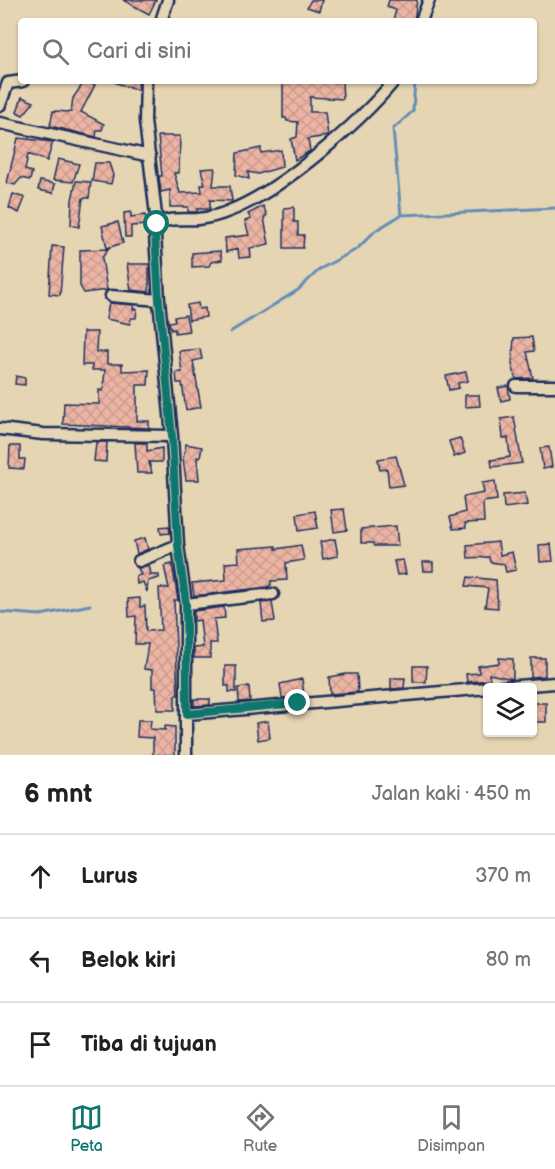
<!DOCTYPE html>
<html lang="id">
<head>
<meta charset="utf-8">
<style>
	:root { --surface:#fff; --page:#f6f6f6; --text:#202124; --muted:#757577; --line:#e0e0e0; --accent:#0f766e }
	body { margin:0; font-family:"Balsamiq Sans",sans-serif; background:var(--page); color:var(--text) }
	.controls { position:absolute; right:18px; bottom:18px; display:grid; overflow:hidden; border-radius:6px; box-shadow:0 2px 4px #0004 }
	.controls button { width:54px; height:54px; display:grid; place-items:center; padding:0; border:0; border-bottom:2px solid var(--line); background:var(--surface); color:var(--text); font:30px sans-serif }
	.stop { position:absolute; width:18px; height:18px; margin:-14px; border:4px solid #0f766e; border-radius:50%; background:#fff }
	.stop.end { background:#0f766e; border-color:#fff; box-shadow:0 2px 6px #0008 }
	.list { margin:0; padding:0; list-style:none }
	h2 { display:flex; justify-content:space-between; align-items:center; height:78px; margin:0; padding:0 24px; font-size:26px }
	h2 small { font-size:20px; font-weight:400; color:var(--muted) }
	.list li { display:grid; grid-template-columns:39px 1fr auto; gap:18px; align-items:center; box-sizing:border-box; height:84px; padding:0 24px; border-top:2px solid var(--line) }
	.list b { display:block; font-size:22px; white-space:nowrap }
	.list em { font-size:20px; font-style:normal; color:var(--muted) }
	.icon { flex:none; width:33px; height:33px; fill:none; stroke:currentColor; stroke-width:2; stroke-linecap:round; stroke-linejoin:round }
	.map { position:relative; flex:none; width:555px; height:755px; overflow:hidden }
	.search { position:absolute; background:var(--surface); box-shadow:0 2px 4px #0004; left:18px; right:18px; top:18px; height:66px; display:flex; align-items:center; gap:15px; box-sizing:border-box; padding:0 21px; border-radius:6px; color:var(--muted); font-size:22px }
	.sheet { height:330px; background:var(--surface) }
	nav { display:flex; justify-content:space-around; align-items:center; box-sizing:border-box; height:84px; border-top:2px solid var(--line); background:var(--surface); font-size:16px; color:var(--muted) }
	nav a { display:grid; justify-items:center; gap:3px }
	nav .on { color:var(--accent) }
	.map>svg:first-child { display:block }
</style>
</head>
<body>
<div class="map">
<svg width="555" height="755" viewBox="0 0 555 755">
	<defs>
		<pattern id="building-cross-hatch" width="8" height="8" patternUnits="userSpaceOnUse" patternTransform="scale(1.5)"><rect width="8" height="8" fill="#ecb4a3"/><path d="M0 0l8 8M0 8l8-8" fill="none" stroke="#ca9b8f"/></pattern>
	</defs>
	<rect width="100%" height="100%" fill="#e6d5b2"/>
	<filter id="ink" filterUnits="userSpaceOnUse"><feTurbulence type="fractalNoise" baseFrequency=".0167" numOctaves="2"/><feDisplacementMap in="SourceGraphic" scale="12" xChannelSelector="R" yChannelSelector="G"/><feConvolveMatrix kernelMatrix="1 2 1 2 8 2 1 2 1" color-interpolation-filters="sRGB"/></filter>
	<g filter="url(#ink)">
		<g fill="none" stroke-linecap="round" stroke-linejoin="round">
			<path stroke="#648eb7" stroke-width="3" d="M 401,215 L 393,129 L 413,111 L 415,81
				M 230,332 L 298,290 L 320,269 L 357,249 L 375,231 L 401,215 L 555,208
				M 0,612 L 41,615 L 90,605"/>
		</g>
		<path fill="url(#building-cross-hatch)" stroke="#1b2f5e" stroke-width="1.5" d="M 123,0 L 156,0 L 149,14 Z
			M 311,0 L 322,0 L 319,11 L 307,7 Z
			M 389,0 L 417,0 L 414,21 L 393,21 L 396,10 L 387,7 Z
			M 116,81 L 138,81 L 138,90 L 116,83 Z
			M 283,81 L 342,82 L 343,99 L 310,97 L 310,112 L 325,112 L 328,136 L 308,139 L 310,151 L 295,160 L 291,139 L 297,137 L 298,122 L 287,121 L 286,118 L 283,118 Z
			M 84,82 L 95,85 L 81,112 L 104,124 L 102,130 L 97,130 L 96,137 L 50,126 L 53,111 L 71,112 L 73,98 Z
			M 22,97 L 34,102 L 23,115 L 17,112 Z
			M 158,136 L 180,136 L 179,173 L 174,173 L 180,193 L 202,192 L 201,185 L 205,185 L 201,169 L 215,168 L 213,186 L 230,186 L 232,201 L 210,200 L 210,209 L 197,209 L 197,212 L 188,212 L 188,207 L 170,207 L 170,190 L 161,192 L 159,176 L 162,176 Z
			M 18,138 L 53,142 L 47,161 L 28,154 L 25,170 L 32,172 L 30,180 L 21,178 L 15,185 L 7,183 Z
			M 261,148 L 261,153 L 281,150 L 282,167 L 258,174 L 248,172 L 249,179 L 236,175 L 237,153 Z
			M 58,159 L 79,164 L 73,182 L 53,180 Z
			M 95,163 L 109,163 L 113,175 L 111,184 L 92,181 Z
			M 40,181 L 55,184 L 53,193 L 38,190 Z
			M 76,181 L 91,182 L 89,198 L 83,198 L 79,227 L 71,225 L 72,200 Z
			M 13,194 L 25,198 L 19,213 L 9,208 Z
			M 263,206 L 267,215 L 264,218 L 269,244 L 250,248 L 251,257 L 239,258 L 238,249 L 226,252 L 225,238 L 249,235 L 245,221 L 251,219 L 248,214 Z
			M 294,207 L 294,222 L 298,222 L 298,235 L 304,235 L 303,248 L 284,248 L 284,208 Z
			M 131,212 L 131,217 L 145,215 L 148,225 L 131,226 L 131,237 L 125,237 L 124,213 Z
			M 118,222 L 123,243 L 107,248 L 102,226 Z
			M 52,246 L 64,247 L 60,295 L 49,294 Z
			M 108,249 L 102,258 L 107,290 L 84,293 L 80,286 L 80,250 Z
			M 220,251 L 222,260 L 211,262 L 209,266 L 192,267 L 192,253 Z
			M 127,264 L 149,264 L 149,292 L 131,290 Z
			M 109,303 L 134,305 L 133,309 L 137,309 L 136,318 L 131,318 L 130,324 L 106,319 Z
			M 198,303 L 199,309 L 205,308 L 206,317 L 189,320 L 187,305 Z
			M 186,315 L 189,331 L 175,333 L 175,329 L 171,330 L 169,322 L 175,321 L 174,317 Z
			M 83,332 L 97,332 L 96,352 L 107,352 L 107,364 L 122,364 L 122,371 L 149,370 L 148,385 L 137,385 L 137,421 L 149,421 L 149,428 L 63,424 L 64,403 L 99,404 L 99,390 L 103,391 L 105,370 L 92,370 L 92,365 L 82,365 Z
			M 532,337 L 534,351 L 527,352 L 533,378 L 516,379 L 512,364 L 514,338 Z
			M 200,349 L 202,359 L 193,361 L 201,407 L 186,410 L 182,383 L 177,383 L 176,372 L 182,372 L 179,351 Z
			M 466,372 L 468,381 L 458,383 L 459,388 L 449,390 L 446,376 Z
			M 16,376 L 25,378 L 25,385 L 15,384 Z
			M 508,386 L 510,399 L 501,401 L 498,388 Z
			M 465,395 L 479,395 L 480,406 L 465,407 Z
			M 514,417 L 522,463 L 492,467 L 491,460 L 510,457 L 508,438 L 503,438 L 501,419 Z
			M 460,438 L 465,453 L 454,457 L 449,441 Z
			M 100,442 L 107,442 L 106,462 L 94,461 L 96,443 Z
			M 135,443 L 147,443 L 147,451 L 162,448 L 162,462 L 149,462 L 152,473 L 137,473 Z
			M 186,444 L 202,447 L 200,458 L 197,457 L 199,480 L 186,480 L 183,459 Z
			M 10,446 L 20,446 L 20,459 L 25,459 L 24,469 L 9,468 Z
			M 549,447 L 552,467 L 543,469 L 540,448 Z
			M 396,456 L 404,485 L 389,487 L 387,469 L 380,470 L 378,459 Z
			M 495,481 L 497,500 L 483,502 L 484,522 L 465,523 L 466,528 L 453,529 L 450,517 L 465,512 L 463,497 L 484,493 L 482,483 Z
			M 525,493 L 527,505 L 504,508 L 503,495 Z
			M 344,509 L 347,530 L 334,532 L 331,510 Z
			M 315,511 L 318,528 L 299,531 L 297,514 Z
			M 169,526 L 170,533 L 161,534 L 160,527 Z
			M 396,526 L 398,546 L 374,546 L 373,543 L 361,543 L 361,529 Z
			M 145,538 L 148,549 L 137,554 L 134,541 Z
			M 335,539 L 338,556 L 323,559 L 320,542 Z
			M 498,542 L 500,555 L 512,552 L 516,570 L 506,572 L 504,564 L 490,562 L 489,557 L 468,558 L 467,545 Z
			M 551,544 L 553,561 L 540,562 L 539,545 Z
			M 301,545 L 304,560 L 286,563 L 287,580 L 271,581 L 271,585 L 267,587 L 194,596 L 192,583 L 226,580 L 225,563 L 239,562 L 238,549 L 276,546 L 276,549 Z
			M 403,560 L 406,574 L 397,575 L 394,561 Z
			M 423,562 L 433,562 L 433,571 L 424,571 Z
			M 172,564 L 178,600 L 174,600 L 178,695 L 175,695 L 175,710 L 157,710 L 156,688 L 152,688 L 152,670 L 144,669 L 148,644 L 135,644 L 136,616 L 129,617 L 128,599 L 140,598 L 140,607 L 145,606 L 146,631 L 161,630 L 159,588 L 169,588 L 164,566 Z
			M 149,565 L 151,574 L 148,575 L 159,575 L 159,578 L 148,581 L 147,592 L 143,582 L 137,584 L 136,576 L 141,575 L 138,568 Z
			M 468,577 L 496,580 L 498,608 L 485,607 L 488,588 L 466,586 Z
			M 272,602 L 275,621 L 263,622 L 261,603 Z
			M 224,607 L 225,618 L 214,619 L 217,643 L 210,643 L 210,658 L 194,658 L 194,648 L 203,647 L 200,620 L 194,621 L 194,611 Z
			M 499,658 L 513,659 L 513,679 L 489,674 L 490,680 L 467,682 L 466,674 L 479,673 L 478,666 L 499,663 Z
			M 531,658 L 545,658 L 545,676 L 531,677 Z
			M 225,666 L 236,666 L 236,692 L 229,692 L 229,686 L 225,686 Z
			M 413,666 L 427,666 L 426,682 L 413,682 Z
			M 346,674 L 357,674 L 358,692 L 330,694 L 329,677 Z
			M 391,678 L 405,678 L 404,688 L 391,689 Z
			M 302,679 L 304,696 L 282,698 L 280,684 Z
			M 249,686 L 250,701 L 239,702 L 238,688 Z
			M 194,699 L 210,699 L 210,705 L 194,706 Z
			M 532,703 L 546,703 L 546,722 L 532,722 Z
			M 138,720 L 151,720 L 150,729 L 165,730 L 165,726 L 175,727 L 175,755 L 153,755 L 153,738 L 137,737 Z
			M 268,721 L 270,738 L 258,740 L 256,723 Z"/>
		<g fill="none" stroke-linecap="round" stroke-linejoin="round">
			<g stroke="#1b2f5e" stroke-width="15">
				<path id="minor" d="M 161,21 L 168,0
					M 421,21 L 429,0
					M 146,81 L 145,121 L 157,224
					M 0,105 L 8,83 L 23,81
					M 0,123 L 150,156
					M 111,296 L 159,300
					M 516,386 L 555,386
					M 0,429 L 43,434 L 172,436
					M 139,561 L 178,545
					M 186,604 L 273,594
					M 490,688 L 555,683
					M 187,714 L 488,688
					M 186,755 L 186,604 L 178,545 L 172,436 L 159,300 L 155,235 L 157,224 C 170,217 183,220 198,219 C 207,218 220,215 229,211 C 281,191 358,124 394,81"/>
			</g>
			<use href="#minor" stroke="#e6d5b2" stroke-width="10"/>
		</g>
	</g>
	<g fill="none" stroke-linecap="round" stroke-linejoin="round" filter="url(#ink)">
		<path stroke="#0f766e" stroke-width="8" d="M 157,224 L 155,235 L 159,300 L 172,436 L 178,545 L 186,604 L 187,714 L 298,703"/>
	</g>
</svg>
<div class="controls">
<button><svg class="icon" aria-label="layers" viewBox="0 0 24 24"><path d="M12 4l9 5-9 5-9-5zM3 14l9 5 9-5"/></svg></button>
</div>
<div class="stop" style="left:157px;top:224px"></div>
<div class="stop end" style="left:298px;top:703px"></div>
<div class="search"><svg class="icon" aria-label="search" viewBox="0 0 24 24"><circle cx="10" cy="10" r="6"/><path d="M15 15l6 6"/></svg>Cari di sini</div>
</div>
<section class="sheet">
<h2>6 mnt<small>Jalan kaki · 450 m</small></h2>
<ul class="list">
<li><svg class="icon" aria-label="ahead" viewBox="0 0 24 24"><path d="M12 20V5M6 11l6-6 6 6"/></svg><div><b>Lurus</b></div><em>370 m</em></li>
<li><svg class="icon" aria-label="left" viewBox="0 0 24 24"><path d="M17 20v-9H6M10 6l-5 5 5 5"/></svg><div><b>Belok kiri</b></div><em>80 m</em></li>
<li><svg class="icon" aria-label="arrive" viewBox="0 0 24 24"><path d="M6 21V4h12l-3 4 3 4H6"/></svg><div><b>Tiba di tujuan</b></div></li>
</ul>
</section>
<nav>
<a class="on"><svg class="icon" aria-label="map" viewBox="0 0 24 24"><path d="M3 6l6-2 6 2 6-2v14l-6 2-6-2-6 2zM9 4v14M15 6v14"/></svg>Peta</a>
<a><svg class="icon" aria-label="directions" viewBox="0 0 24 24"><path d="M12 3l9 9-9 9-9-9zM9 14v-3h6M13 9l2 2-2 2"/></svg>Rute</a>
<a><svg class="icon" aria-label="saved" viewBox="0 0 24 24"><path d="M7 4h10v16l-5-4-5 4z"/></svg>Disimpan</a>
</nav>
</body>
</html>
